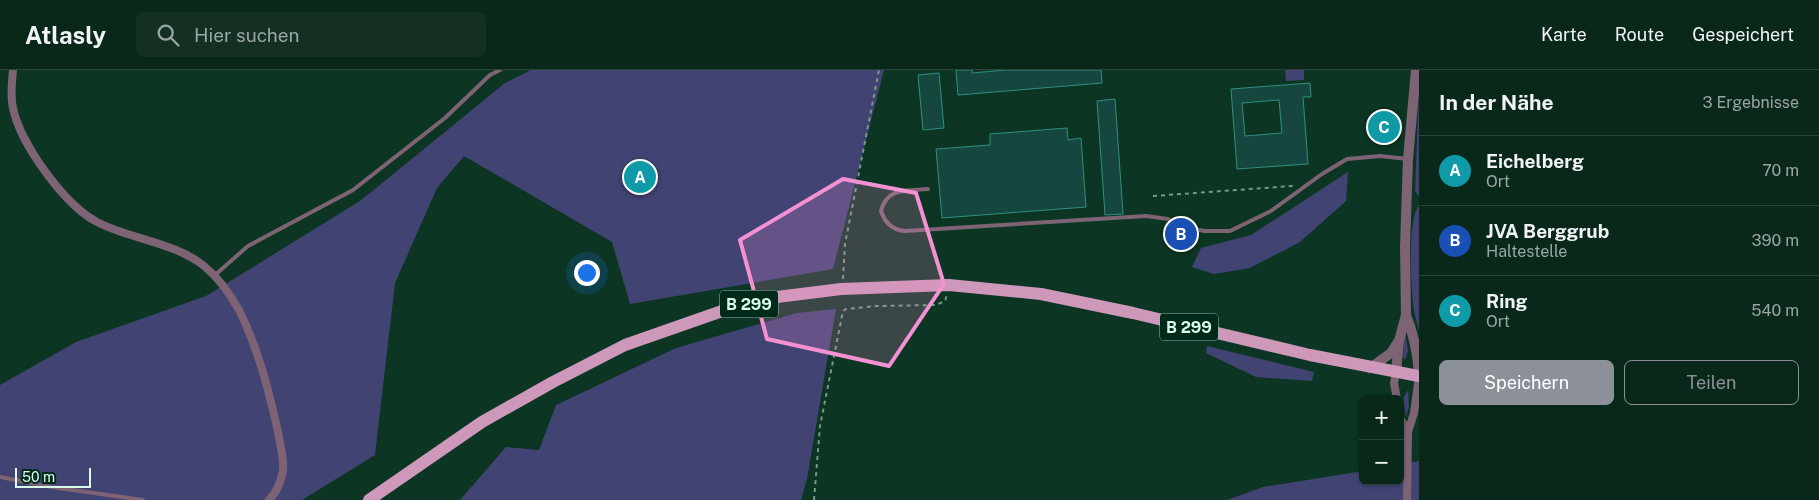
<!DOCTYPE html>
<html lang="de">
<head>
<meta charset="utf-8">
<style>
	:root { --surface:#0a281a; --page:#133023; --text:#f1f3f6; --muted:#99a6a2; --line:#2a4439; --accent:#8c9099 }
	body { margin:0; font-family:"Public Sans",sans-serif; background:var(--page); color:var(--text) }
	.controls { position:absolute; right:15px; bottom:15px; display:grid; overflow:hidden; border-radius:8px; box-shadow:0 1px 4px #0004 }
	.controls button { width:45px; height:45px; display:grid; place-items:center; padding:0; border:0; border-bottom:1px solid var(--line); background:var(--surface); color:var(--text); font:25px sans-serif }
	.scale { position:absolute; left:15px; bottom:12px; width:76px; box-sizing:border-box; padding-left:5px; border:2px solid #dafde9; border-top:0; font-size:14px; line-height:18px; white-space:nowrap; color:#dafde9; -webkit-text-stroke:4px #022a1a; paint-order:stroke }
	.you { position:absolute; left:586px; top:202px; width:18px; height:18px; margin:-12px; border:4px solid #fff; border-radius:50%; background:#1a73e8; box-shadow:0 0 0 8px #1a73e833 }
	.badge { display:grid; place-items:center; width:32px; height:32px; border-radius:50%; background:var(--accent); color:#fff; font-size:16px; font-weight:700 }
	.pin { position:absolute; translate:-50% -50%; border:2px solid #fff; box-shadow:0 1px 5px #0006 }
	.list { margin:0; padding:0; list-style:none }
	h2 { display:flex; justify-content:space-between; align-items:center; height:65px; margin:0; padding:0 20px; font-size:21px }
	h2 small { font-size:16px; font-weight:400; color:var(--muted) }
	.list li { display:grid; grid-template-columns:32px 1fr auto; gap:15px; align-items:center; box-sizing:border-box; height:70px; padding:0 20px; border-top:1px solid var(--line) }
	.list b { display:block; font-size:19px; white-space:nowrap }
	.list p { margin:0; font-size:16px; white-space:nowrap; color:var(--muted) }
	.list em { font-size:16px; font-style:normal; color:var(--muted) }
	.actions { display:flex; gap:10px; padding:15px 20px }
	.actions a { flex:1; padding:11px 0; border:1px solid var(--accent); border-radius:8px; text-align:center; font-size:18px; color:var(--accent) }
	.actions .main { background:var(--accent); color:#fff }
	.icon { flex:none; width:28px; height:28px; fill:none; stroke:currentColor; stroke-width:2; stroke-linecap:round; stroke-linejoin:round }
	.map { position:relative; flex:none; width:1419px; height:430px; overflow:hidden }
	header { display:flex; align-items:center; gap:30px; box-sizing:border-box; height:70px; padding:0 25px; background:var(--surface); border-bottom:1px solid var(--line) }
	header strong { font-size:24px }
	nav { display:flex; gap:28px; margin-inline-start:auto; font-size:18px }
	.search { width:350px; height:45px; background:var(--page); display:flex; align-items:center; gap:12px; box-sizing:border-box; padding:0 18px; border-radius:8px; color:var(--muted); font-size:19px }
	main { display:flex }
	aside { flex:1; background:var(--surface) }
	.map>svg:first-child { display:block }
</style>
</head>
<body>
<header>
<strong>Atlasly</strong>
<div class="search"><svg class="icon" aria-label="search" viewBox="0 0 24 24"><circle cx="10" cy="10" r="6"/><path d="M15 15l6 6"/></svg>Hier suchen</div>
<nav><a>Karte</a><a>Route</a><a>Gespeichert</a></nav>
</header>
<main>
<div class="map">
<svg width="1419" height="430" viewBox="0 0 1419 430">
	<rect width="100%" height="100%" fill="#0d3523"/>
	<path fill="#414373" d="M 531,0 L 884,0 L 833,199 L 630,234 L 612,172 L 464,86 L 437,118 L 395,213 L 375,385 L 302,430 L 0,430 L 0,315 L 76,272 L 206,226 L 360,131 L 505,13 Z
		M 1285,0 L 1304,0 L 1304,10 L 1286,11 Z
		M 1419,16 L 1419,127 L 1415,121 Z
		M 1348,102 L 1346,131 L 1300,172 L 1250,198 L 1214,204 L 1192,197 L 1201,178 L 1251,165 Z
		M 1419,135 L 1419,260 C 1417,253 1415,247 1414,241 C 1411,221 1407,150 1419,135 Z
		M 836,239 L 807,409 L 801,430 L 460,430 L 506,377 L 539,380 L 556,335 L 676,278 L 797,243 Z
		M 1405,262 L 1408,281 L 1405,290 L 1403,287 Z
		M 1207,276 L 1314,302 L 1312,311 L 1256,307 L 1206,283 Z
		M 1408,320 L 1409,337 L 1406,347 L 1403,329 Z
		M 1419,391 L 1419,430 L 1227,430 L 1263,417 L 1363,401 L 1363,411 L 1400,411 L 1400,394 Z"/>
	<path fill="#16473f" stroke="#308f81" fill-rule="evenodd" d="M 956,0 L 972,0 L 972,3 L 1005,0 L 1101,0 L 1102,13 L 958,25 Z
		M 939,3 L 944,58 L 923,60 L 918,5 Z
		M 1310,13 L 1311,27 L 1303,27 L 1308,94 L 1237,99 L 1231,19 ZM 1279,30 L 1282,63 L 1245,66 L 1242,33 Z
		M 1115,29 L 1123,144 L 1105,145 L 1097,31 Z
		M 1067,58 L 1068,70 L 1081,68 L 1086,137 L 942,148 L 936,79 L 990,75 L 990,64 Z"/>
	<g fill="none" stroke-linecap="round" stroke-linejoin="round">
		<path stroke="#749a87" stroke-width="2" stroke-dasharray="4 4" stroke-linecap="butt" d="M 1153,126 L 1292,116 L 1293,117
			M 843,209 L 845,174 L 879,0
			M 814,430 L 820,356 L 843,241 L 846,239 L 877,236 L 936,235 L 945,231 L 947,225"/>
		<path stroke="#7d6373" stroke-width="4" d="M 928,119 C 907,121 887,117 881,141 C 885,153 892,160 905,161 L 1146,146 L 1168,149 L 1173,154 L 1187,158 L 1205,161 L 1230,161 L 1271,141 L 1322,104 L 1347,89 L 1380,86 L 1408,89
			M 215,205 L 248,176 L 353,120 L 445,48 L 490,5 L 500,0
			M 0,407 L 51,417 L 143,430"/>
		<path stroke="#7d6373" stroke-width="8" d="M 13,0 C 12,13 10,25 13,38 C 20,74 66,137 99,153 C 131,169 176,173 204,196 C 219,208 230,224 239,240 C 258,278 269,321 278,362 C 280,374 284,388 283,400 C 281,412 277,422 269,430
			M 1396,302 L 1394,313 L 1397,329
			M 1400,348 L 1408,362
			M 1407,430 L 1408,362 L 1414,343 L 1419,306"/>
		<path stroke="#7d6373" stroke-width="10" d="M 1406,245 C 1414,265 1418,285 1419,306
			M 1370,298 L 1391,283 L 1398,272
			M 1396,302 L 1399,271 L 1406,245 L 1405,177 L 1408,89 L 1416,0"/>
		<path stroke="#cd98b9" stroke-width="12" d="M 369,430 L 482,352 L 553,312 L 625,275 L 725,240 L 777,227 L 841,219 L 949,215 L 1041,224 L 1133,243 L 1310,285 L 1419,306"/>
	</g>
	<path fill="#f491d3" fill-opacity="0.2" stroke="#f491d3" stroke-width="4" stroke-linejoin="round" d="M 843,109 L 916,123 L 944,214 L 889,296 L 767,269 L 740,170 Z"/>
	<g text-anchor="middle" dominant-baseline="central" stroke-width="5" stroke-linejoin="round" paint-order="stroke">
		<g fill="#022a1a" stroke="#99beab" stroke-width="1">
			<rect x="720" y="220.5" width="58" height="27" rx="4"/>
			<rect x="1160" y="243.5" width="58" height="27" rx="4"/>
		</g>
		<g font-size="16" font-weight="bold" fill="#dafde9">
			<text x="749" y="234">B 299</text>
			<text x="1189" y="257">B 299</text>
		</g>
	</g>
</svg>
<div class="controls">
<button>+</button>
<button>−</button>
</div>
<div class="scale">50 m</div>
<div class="you"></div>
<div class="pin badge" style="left:640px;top:107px;background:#0f9aa8">A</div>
<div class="pin badge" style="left:1181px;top:164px;background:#1a4fb4">B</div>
<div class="pin badge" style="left:1384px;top:57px;background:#0f9aa8">C</div>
</div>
<aside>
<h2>In der Nähe<small>3 Ergebnisse</small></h2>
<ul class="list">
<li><span class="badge" style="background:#0f9aa8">A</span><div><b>Eichelberg</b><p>Ort</p></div><em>70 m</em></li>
<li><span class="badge" style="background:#1a4fb4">B</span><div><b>JVA Berggrub</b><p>Haltestelle</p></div><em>390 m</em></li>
<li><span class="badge" style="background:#0f9aa8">C</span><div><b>Ring</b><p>Ort</p></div><em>540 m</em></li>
</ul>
<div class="actions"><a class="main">Speichern</a><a>Teilen</a></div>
</aside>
</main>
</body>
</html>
